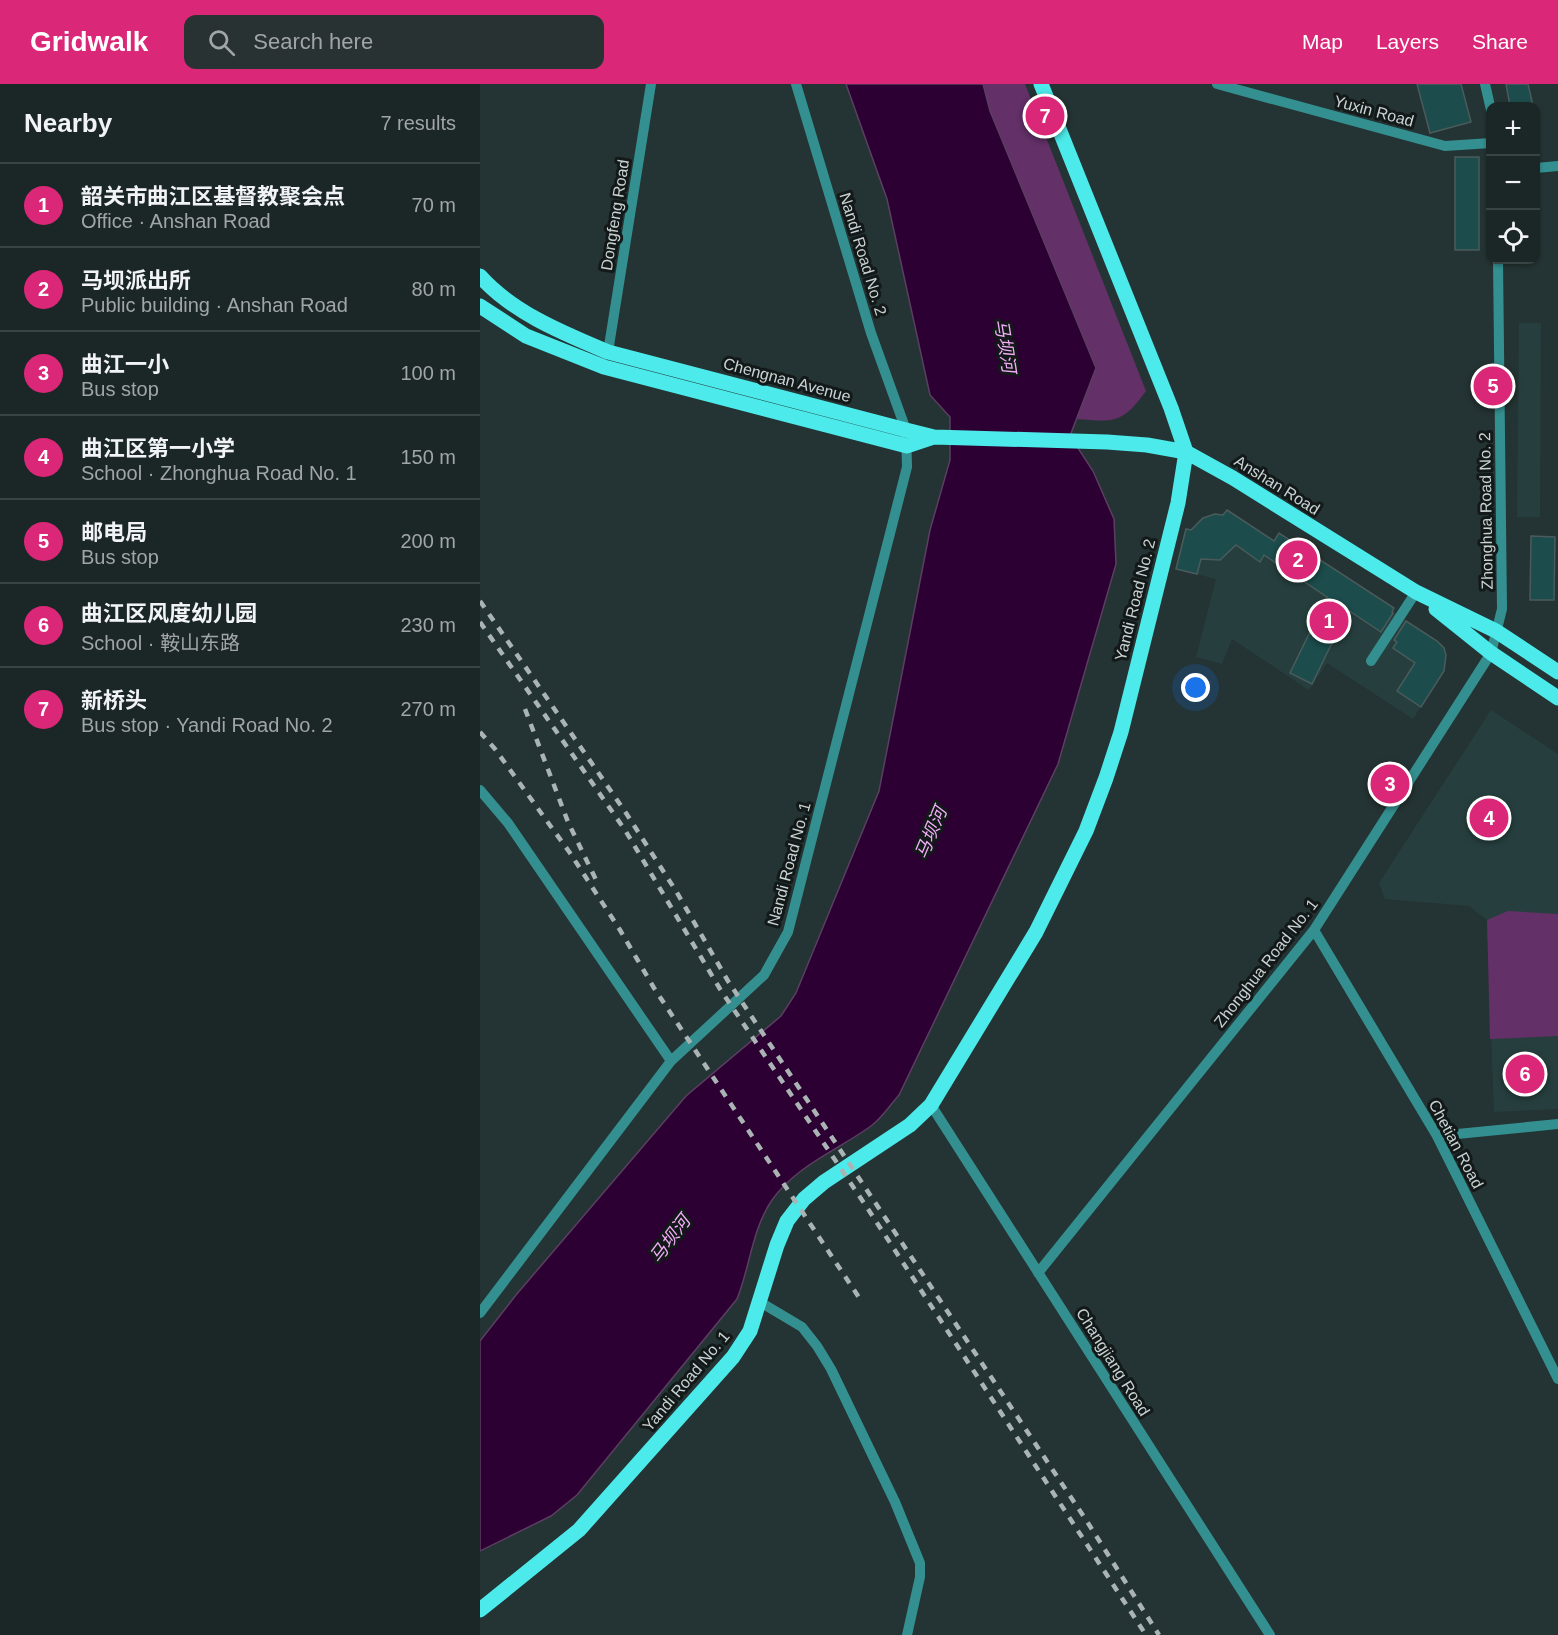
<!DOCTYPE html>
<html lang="en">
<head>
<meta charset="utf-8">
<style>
	:root { --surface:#1b2626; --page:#283232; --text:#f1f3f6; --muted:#a0a5a7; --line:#394343; --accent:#db2777 }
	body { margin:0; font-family:Helvetica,"Noto Sans SC",sans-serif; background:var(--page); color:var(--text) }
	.controls { position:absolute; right:18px; top:18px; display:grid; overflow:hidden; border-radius:12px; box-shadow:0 2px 4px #0004 }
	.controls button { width:54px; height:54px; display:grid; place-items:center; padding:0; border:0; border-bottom:2px solid var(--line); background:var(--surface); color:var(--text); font:30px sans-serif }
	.you { position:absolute; left:716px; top:604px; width:21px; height:21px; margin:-15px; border:4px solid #fff; border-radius:50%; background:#1a73e8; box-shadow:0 0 0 9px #1a73e833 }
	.badge { display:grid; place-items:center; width:39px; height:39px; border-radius:50%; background:var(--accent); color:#fff; font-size:20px; font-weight:700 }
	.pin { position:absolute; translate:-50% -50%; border:3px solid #fff; box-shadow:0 2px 6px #0006 }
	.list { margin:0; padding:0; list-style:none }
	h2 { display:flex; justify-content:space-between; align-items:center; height:78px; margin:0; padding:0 24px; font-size:26px }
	h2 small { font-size:20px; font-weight:400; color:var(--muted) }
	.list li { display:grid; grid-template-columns:39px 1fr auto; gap:18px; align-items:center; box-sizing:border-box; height:84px; padding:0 24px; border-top:2px solid var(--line) }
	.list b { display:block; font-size:22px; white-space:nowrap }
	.list p { margin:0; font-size:20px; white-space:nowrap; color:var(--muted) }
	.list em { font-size:20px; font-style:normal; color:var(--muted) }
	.icon { flex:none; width:33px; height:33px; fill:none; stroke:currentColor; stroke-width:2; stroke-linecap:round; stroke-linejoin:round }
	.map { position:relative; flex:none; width:1078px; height:1551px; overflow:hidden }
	header { display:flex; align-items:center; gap:36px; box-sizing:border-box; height:84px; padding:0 30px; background:var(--accent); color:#fff }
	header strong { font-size:28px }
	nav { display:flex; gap:33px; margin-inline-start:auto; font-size:21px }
	.search { width:420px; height:54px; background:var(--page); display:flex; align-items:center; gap:15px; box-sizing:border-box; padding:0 21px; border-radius:12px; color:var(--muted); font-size:22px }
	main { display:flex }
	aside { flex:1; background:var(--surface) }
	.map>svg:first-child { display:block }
</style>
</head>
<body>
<header>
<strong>Gridwalk</strong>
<div class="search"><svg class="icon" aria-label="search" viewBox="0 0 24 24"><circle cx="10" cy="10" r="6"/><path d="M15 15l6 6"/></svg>Search here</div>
<nav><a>Map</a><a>Layers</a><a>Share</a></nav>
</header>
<main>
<aside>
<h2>Nearby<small>7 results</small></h2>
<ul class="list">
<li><span class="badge">1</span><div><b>韶关市曲江区基督教聚会点</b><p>Office · Anshan Road</p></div><em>70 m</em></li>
<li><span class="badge">2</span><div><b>马坝派出所</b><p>Public building · Anshan Road</p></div><em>80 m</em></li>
<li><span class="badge">3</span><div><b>曲江一小</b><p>Bus stop</p></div><em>100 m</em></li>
<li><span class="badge">4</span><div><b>曲江区第一小学</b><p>School · Zhonghua Road No. 1</p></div><em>150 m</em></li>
<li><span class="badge">5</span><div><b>邮电局</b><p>Bus stop</p></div><em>200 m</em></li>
<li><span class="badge">6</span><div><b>曲江区风度幼儿园</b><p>School · 鞍山东路</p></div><em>230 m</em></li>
<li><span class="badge">7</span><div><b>新桥头</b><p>Bus stop · Yandi Road No. 2</p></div><em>270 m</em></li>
</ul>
</aside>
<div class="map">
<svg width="1078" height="1551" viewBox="0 0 1078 1551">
	<rect width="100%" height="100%" fill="#243333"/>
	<path fill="#263f3e" d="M 1039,239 L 1061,239 L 1060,433 L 1037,433 Z
		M 747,426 L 794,457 L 785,472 L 899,547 L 912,527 L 957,557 L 964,564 L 966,571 L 964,587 L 933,635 L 847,579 L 829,606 L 752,555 L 742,580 L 716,573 L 736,495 L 696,485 L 706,445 L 711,446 L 723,434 L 735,430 L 743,431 Z
		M 1011,626 L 1078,670 L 1078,1025 L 1014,1028 L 1007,836 L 989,822 L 905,815 L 899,799 Z"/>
	<path fill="#633068" d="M 503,0 L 545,0 L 666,307 C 642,340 635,338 596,335 L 616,283 L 510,27 Z
		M 1028,827 L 1078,830 L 1078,952 L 1010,955 L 1007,836 Z"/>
	<path fill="#2c0032" stroke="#5b3f62" stroke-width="1.5" d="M 366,0 L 503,0 L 510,27 L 616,284 L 590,352 L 613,387 L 634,435 L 636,480 L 578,680 L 419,1011 C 410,1021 402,1034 391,1042 C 358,1066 317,1081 292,1116 C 272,1145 270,1183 257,1215 L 97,1411 L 71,1432 L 0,1467 L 0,1257 L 36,1211 L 206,1012 L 301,932 L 316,909 L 399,707 L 450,446 L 470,376 L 470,333 L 450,311 L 407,115 Z"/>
	<path fill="#1c4c4c" stroke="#4b5b5b" stroke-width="1.5" d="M 937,0 L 981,0 L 991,38 L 950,49 Z
		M 1026,0 L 1048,0 L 1053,22 L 1030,22 Z
		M 975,73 L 999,73 L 999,166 L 975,166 Z
		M 747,426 L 794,457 L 799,449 L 914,524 L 912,528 L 913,529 L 901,548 L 868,526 L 832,600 L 810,589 L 847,513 L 784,471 L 780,478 L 756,461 L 740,476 L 721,475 L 717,490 L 696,485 L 706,445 L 711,446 L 723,434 L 735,430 L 743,431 Z
		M 1051,452 L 1075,453 L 1074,516 L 1050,516 Z
		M 926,537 L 957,557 L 964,564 L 966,571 L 964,587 L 941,623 L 917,607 L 935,579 L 913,564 L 917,558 L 914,556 Z"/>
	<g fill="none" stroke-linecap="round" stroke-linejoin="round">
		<path stroke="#349090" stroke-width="10" d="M 737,0 L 965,62 L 1011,59
			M 1005,0 L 1011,26
			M 1056,84 L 1078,82
			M 128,268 L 171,0
			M 891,577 L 936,508
			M 0,706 L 28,739 L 191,977
			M 834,846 L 957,1052 L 1078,1295
			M 451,1021 L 790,1551
			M 957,1052 L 1078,1040
			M 558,1189 L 834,846 L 1011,569 L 1022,525 L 1018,176
			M 280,1218 L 322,1243 L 337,1262 L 351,1285 L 415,1418 L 440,1479 L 440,1493 L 427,1551
			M 0,1229 L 191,977 L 284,891 L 308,848 L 427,383 L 426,346 L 391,249 L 316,0"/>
		<path stroke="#4ceaea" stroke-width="15" d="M 0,192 C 33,229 83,249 128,268 L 426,346 L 454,353 L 627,358 L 667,361 L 706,368 L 753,394 L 936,508 L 1016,547 L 1078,588
			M 0,222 L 46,252 L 124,283 L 427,362 L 454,353
			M 956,525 L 1011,569 L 1078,614
			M 0,1526 L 99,1446 L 253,1273 L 270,1247 L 297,1161 L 307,1137 L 324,1115 L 344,1098 L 430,1041 L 451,1021 L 556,848 L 606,747 L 626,694 L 641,648 L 698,419 L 706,368 L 691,324 L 561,0"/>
		<path stroke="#aab4b4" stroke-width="4.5" stroke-dasharray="8 8" stroke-linecap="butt" d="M 0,517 L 146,729 L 196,807 L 248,897 L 608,1439 L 679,1551
			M 0,538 L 145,746 L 240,905 L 386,1122 L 666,1551
			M 45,625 L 88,738 L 119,802
			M 0,648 L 15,665 L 90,769 L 140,846 L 174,904 L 380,1215"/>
	</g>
	<g text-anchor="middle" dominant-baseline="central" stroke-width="6" stroke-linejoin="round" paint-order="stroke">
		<g font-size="16" fill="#cad3d3" stroke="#131919">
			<text transform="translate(894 27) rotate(15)">Yuxin Road</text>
			<text transform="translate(135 131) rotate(-81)">Dongfeng Road</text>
			<text transform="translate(383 170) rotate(73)">Nandi Road No. 2</text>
			<text transform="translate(307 296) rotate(15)">Chengnan Avenue</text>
			<text transform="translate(797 401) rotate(32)">Anshan Road</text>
			<text transform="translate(1006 427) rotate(-91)">Zhonghua Road No. 2</text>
			<text transform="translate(655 516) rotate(-76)">Yandi Road No. 2</text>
			<text transform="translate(309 780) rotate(-75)">Nandi Road No. 1</text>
			<text transform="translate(786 879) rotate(-52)">Zhonghua Road No. 1</text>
			<text transform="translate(976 1060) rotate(62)">Chetian Road</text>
			<text transform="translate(633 1278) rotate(58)">Changjiang Road</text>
			<text transform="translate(206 1297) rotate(-50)">Yandi Road No. 1</text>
		</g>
		<g font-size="18" font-style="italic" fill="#f3adf9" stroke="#131919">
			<text transform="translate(525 262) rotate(81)">马坝河</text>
			<text transform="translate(451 749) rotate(-67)">马坝河</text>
			<text transform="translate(190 1155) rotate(-53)">马坝河</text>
		</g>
	</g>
</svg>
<div class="controls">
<button>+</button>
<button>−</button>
<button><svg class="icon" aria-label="locate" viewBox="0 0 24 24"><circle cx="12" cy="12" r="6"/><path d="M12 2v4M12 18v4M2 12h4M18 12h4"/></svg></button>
</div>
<div class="you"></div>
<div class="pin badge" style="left:849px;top:537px">1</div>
<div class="pin badge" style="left:818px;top:476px">2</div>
<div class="pin badge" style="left:910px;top:700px">3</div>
<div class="pin badge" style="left:1009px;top:734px">4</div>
<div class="pin badge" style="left:1013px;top:302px">5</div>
<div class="pin badge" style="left:1045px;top:990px">6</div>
<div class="pin badge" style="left:565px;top:32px">7</div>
</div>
</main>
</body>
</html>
